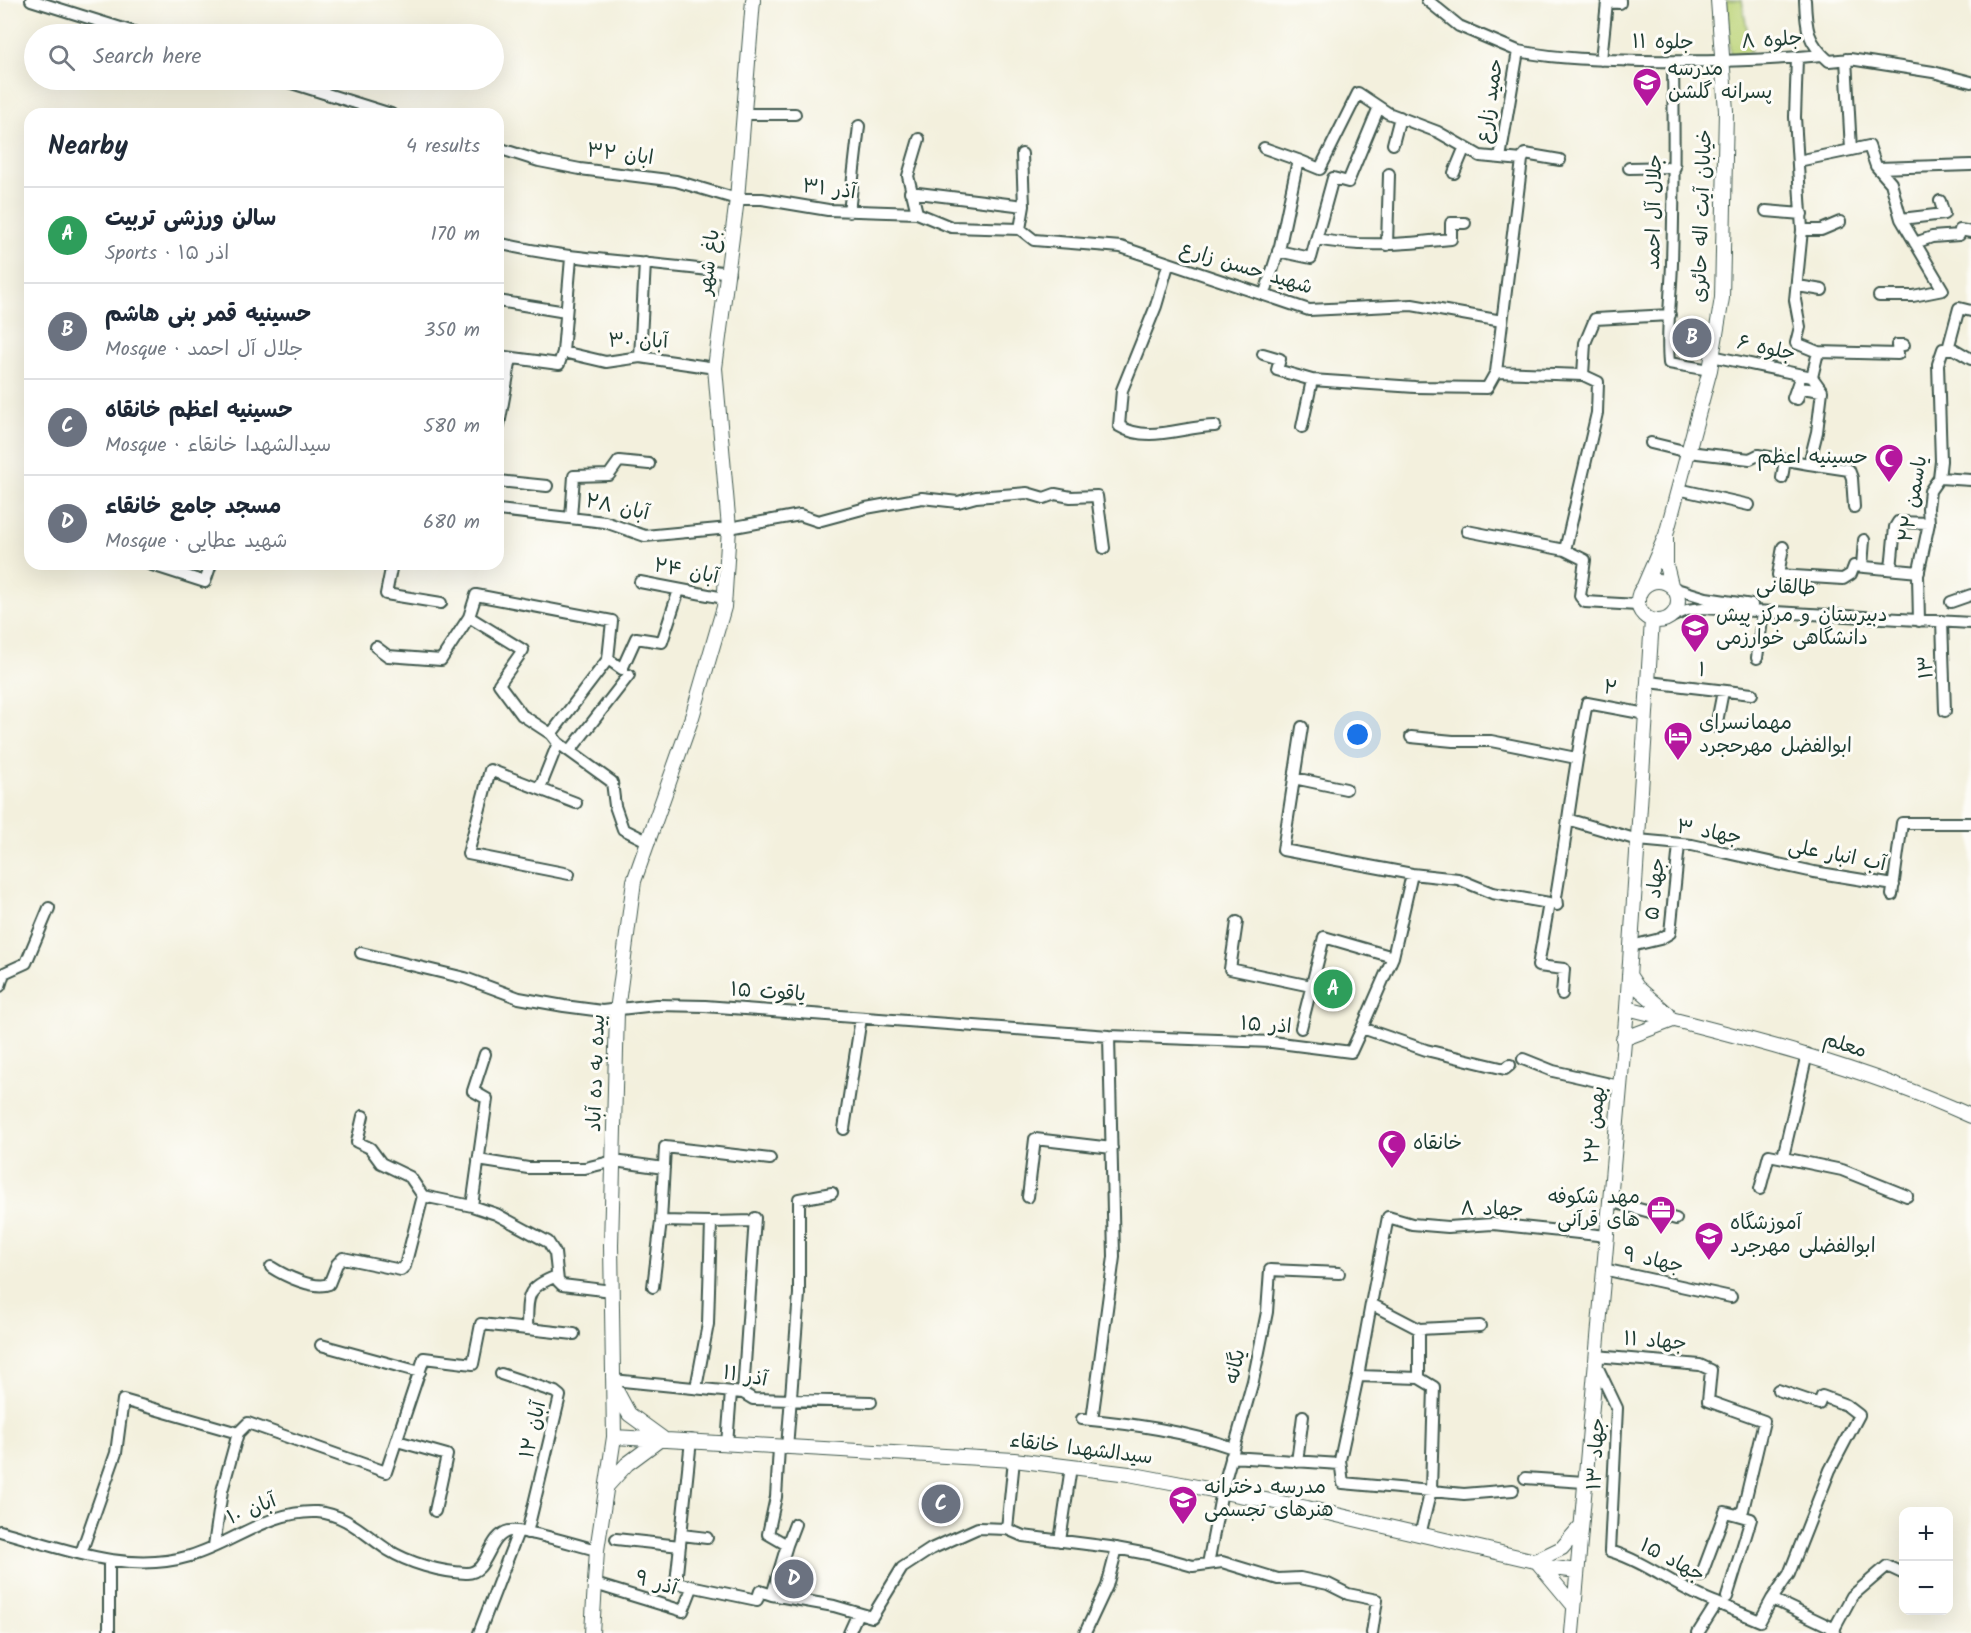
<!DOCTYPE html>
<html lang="en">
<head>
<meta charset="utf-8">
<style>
	:root { --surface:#fff; --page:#f6f6f7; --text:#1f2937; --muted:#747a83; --line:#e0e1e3; --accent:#111827 }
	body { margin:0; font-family:Kalam,"Playpen Sans Arabic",sans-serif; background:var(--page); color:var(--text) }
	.controls { position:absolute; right:18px; bottom:18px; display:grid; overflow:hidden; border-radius:12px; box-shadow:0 6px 24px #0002 }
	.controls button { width:54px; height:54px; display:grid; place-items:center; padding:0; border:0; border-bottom:2px solid var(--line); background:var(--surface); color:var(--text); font:30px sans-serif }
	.you { position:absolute; left:1358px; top:735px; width:21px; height:21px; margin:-15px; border:4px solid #fff; border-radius:50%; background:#1a73e8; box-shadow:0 0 0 9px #1a73e833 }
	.badge { display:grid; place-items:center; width:39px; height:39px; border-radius:50%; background:var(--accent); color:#fff; font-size:20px; font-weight:700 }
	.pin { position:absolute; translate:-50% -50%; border:3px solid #fff; box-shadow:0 2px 6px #0006 }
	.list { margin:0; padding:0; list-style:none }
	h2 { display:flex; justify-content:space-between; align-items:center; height:78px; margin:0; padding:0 24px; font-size:26px }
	h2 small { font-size:20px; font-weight:400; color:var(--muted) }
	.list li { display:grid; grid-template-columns:39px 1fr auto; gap:18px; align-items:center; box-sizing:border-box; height:96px; padding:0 24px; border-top:2px solid var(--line) }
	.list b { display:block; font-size:22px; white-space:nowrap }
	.list p { margin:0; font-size:20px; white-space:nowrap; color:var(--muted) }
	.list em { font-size:20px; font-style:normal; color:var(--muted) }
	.icon { flex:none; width:33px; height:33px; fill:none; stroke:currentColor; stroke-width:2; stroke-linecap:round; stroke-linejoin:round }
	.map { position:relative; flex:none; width:1971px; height:1633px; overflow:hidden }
	.search { position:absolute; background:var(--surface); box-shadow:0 6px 24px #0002; left:24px; top:24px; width:480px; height:66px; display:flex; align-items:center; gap:15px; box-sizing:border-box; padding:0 21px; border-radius:33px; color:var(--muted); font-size:22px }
	.panel { position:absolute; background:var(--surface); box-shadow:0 6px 24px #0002; left:24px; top:108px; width:480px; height:462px; border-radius:18px }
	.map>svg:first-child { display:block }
</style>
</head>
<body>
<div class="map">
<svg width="1971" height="1633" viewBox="0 0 1971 1633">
	<rect width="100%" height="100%" fill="#fdfcf7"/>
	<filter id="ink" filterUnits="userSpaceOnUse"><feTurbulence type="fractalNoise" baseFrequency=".0167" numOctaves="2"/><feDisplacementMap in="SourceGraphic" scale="12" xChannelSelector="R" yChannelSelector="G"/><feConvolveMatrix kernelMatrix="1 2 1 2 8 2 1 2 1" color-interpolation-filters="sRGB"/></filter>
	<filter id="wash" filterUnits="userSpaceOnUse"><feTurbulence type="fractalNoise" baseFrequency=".008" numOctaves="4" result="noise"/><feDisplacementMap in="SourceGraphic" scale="24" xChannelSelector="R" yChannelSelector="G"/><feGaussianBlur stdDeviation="1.35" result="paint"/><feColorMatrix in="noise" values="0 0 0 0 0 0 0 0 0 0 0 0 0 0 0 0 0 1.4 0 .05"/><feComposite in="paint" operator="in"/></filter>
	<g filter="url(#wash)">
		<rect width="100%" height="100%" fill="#f3f0dd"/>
		<path fill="#bbd377" stroke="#6d8856" stroke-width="1.5" d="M 1726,0 L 1742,0 L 1751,52 L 1730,55 Z"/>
	</g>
	<g filter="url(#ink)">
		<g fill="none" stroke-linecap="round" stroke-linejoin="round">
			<g stroke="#3f584d" stroke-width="14">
				<path id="minor" d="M 31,0 L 140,34
					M 1427,0 L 1459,26 L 1518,51
					M 1805,0 C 1806,28 1807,42 1829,61 L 1850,59 L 1933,72 L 1971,82
					M 1797,58 L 1795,117 L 1802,230 L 1795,300 L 1800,327 L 1796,343 L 1818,352 L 1812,377
					M 1601,60 L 1607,2 L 1620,3 L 1620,0
					M 1673,62 C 1674,129 1674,196 1672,263 C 1671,296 1666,330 1669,363 L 1710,370
					M 282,80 L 391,114
					M 743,114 L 795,114
					M 919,139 L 908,176 L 917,213 L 951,227 L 1020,229
					M 1393,144 L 1400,117
					M 498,148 L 539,161 L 580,169 L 676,181 L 737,199 L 762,199 L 828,210 L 917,213
					M 1264,148 L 1298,160
					M 1851,150 L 1869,146 L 1876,166 L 1891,183 L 1901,219 L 1943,290 L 1913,296 L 1879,296
					M 1500,158 L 1518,51 C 1559,59 1600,60 1642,61 C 1703,62 1762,61 1822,55
					M 1522,160 L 1496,372 L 1583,375 L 1585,343 L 1595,319 L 1670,315
					M 1798,161 L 1851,150 L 1846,59
					M 1629,168 L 1675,167
					M 1878,168 L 1971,165
					M 1454,173 L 1464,149
					M 910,192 L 1024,206
					M 1766,211 L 1802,214
					M 849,212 L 859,126
					M 1901,219 L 1944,214 L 1940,201
					M 1020,229 L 1034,240 L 1121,247 L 1309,310 L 1412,305 L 1502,321
					M 1020,229 L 1024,206 L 1022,154
					M 1802,230 L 1821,230 L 1840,222
					M 1316,239 C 1362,248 1405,244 1451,239 L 1451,223 L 1465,223
					M 498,243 C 574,262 652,261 729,273
					M 1915,243 L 1932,237 L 1959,235 L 1960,230 L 1971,232
					M 1387,245 L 1389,174
					M 1278,251 L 1311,258 L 1333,178 L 1348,182 L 1379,107
					M 1168,265 L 1156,306 L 1122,390 L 1119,426 C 1148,444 1183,426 1215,426
					M 1798,286 L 1822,290
					M 1265,293 L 1280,246 L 1298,160 L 1320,169 L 1358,93 L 1388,113 L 1438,132 L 1480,156 L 1522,160 L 1525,154 L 1560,160
					M 498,301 L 566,312
					M 1948,349 L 1959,308 L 1971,311
					M 563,352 L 571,258
					M 1818,352 L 1898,354 L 1897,345 L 1904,345
					M 1263,354 L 1280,359 L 1277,370 L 1312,380
					M 498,356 L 559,364 L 563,352 L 606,362 L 640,357 L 715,368
					M 1712,356 L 1812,377
					M 640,357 L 645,263
					M 1801,375 L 1793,398 L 1797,399 L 1801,388 L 1822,391
					M 499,425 L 511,358
					M 1302,427 L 1312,380 L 1415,387 L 1487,388 L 1496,372
					M 1651,443 L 1688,452 L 1750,459 L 1758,455 L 1809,464 L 1817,432 L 1822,391 L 1812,377
					M 1809,464 L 1849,470 L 1852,478 L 1854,507
					M 1782,478 L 1785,460
					M 1939,478 L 1971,480
					M 498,481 L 547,486
					M 1678,489 L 1749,505
					M 498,510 L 605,522 L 645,536 L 729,528 L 800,515 L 818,521 L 866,508 L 922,498 L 958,502 L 976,497 L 1027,493 L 1044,498 L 1055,494 L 1071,497 L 1097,496 L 1104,548
					M 571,518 L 574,476 L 609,475 L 619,461 L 649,464
					M 1467,531 L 1565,550 L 1585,560 L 1580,596 L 1585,602 L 1638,605
					M 1783,547 L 1778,575 L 1843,579 L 1851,574 L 1854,566 L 1919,572
					M 1565,550 L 1597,413 L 1598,382 L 1583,375
					M 149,564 L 205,582 L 211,564
					M 392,564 L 386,594 L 441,603
					M 1862,566 L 1864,540
					M 1891,569 L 1895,527 L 1898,522 L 1929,523
					M 640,582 L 724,598
					M 1673,588 L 1706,598 L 1752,605
					M 1951,602 L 1971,595
					M 469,617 L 523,650 L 499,684 L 522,715 L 551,734
					M 1669,618 L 1687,610 L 1703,608 L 1971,623
					M 1919,621 L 1918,575 L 1929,523 L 1928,508 L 1930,491 L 1939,478 L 1941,461 L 1938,364 L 1943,349 L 1954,349 L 1971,359
					M 1942,621 L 1945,711
					M 376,647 L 388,656 L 441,660 L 469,617 L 476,595 L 612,621 L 608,659
					M 1757,658 L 1763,612
					M 1649,682 L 1752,694
					M 1302,727 L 1283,850 L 1412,874 L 1458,879 L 1492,893 L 1549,903
					M 1716,727 L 1723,691
					M 1411,737 L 1453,741 L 1491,741 L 1576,758
					M 558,743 L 612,782 L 615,806 L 623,829 L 649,842
					M 570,751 L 629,675
					M 1294,778 L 1346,789
					M 540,788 L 558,743 L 551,734 L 608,659 L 622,669 L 636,638 L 662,642 L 679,590
					M 1570,820 L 1638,840 L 1692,845 L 1814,872 L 1894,885
					M 569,874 L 468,854 L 490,770 L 576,803
					M 1892,895 L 1902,823 L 1971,823
					M 1237,922 L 1230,969 L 1311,986
					M 1631,946 L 1660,939 L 1670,933 L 1679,845
					M 361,953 L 465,978 L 519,998 L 564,1006 L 602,1011 L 656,1005 L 705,1006 L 1109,1036 L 1272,1042 L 1351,1052 L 1362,1028
					M 1393,957 L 1362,1028 L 1426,1050 L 1505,1069 L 1510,1065
					M 0,986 L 4,973 L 26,963 L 49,908
					M 1562,994 L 1564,969 L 1538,966 L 1549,903 L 1557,905 L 1556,897 C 1567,832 1574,767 1587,703 L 1646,714
					M 1301,1028 L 1324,937 L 1393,957 L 1412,874
					M 1523,1059 L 1553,1071 L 1619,1086
					M 363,1116 L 357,1142 L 370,1148 L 381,1163 L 410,1177 L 423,1196 L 472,1206 L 496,1214 L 548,1242 L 555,1253 L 558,1281 L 562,1285 L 612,1291
					M 844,1129 L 861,1018
					M 1783,1157 L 1807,1054
					M 478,1160 L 528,1168 L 585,1168 L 614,1161 L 664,1168
					M 1760,1189 L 1769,1155 L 1842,1170 L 1907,1196
					M 1028,1197 L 1035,1139 L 1112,1148
					M 1609,1201 L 1676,1219
					M 472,1206 L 487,1099 L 473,1091 L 485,1054
					M 661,1221 L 711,1222
					M 271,1267 C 285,1276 314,1290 329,1284 L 337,1264 L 343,1258 L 401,1270 L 405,1266 L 423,1196
					M 1603,1269 L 1731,1297
					M 653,1287 L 661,1221 L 665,1147 L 770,1159
					M 1371,1304 L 1358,1376 L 1419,1378 L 1434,1387 L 1431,1490 L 1420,1535
					M 1480,1326 L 1419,1329 L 1371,1304 L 1388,1217 L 1412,1224 L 1448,1227 L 1493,1224 L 1607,1236
					M 527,1329 C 528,1297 524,1288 557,1276
					M 321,1345 L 420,1372
					M 1596,1356 L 1700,1365 L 1711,1370 L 1708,1401 L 1764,1421 L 1743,1510 L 1737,1515 L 1725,1512 L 1701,1576
					M 1596,1364 L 1617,1408 L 1610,1551 C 1649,1563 1679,1590 1717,1603
					M 501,1374 L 555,1392 L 560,1396 L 527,1533
					M 1358,1376 L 1340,1460 L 1343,1483 L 1464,1494 L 1513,1490
					M 1419,1378 L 1419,1329
					M 613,1380 L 743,1393 L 753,1399 L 871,1402
					M 696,1388 L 708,1324 L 711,1222 L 754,1221
					M 743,1393 L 755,1218
					M 1082,1419 C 1133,1424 1185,1431 1233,1448
					M 1092,1420 L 1114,1257 L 1109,1036
					M 691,1440 L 676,1583 L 757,1600 L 760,1591 L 772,1595 L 787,1545 L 768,1534 L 776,1497 L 779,1448
					M 397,1441 L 447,1455 L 435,1511
					M 727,1444 L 731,1392
					M 787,1448 L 799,1294 L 799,1199 L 832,1193
					M 1231,1457 L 1340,1464
					M 1297,1462 L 1303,1416
					M 1525,1478 L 1584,1482
					M 1007,1529 L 1014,1460
					M 0,1531 C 62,1548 126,1575 190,1556 C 234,1543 269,1510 317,1512 C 346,1514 365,1535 388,1550 C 409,1563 440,1572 466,1573 C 489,1574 487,1536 509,1531 C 524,1528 579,1546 597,1550
					M 682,1535 L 707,1538
					M 616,1539 L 680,1546
					M 1060,1541 L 1071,1467
					M 787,1545 L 795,1524
					M 214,1546 L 222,1491 L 238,1433 L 248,1423 L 386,1472 L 424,1358 L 473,1364 L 481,1324 L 574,1334
					M 81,1553 L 116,1453 L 123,1400 L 238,1433
					M 1208,1564 L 1222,1491 L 1253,1381 L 1267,1312 L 1270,1270 L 1339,1273
					M 595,1584 L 683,1611 L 692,1588
					M 772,1595 L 834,1606 L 872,1617 L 902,1568 L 931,1549 L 978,1528 L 1007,1529 L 1023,1536 L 1110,1547 L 1153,1555 L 1193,1566 L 1222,1562 L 1278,1579 L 1300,1578 L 1328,1584 L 1348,1594 L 1377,1600 L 1372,1633
					M 1727,1597 L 1751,1519 L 1737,1515
					M 1772,1599 L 1789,1574 L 1830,1470 L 1859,1415 L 1846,1405 L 1822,1396 L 1819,1404 L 1778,1390
					M 109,1633 L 109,1561
					M 479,1633 L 518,1532
					M 849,1633 L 858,1613
					M 1085,1633 L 1107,1586 L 1117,1548
					M 1698,1633 L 1717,1603 L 1760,1621 L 1772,1599 L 1835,1629
					M 1832,1633 L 1852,1596 L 1887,1566 L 1904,1574"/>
			</g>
			<g stroke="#3f584d" stroke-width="16">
				<path id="major" d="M 1666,535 L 1710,370 L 1722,298 L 1726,111 L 1718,0
					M1638 601a20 20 0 1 1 40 0a20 20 0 1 1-40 0Z
					M 1644,586 L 1666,535 L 1666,565 L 1671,585
					M 1629,975 L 1637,987 L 1668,1014
					M 1627,1008 C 1744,1037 1861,1066 1971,1116
					M 1623,1039 L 1673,1020
					M 614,1437 L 1014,1460 L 1129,1474 L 1307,1508 L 1535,1561 L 1547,1567 L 1577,1571
					M 608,1485 L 627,1464 L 662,1438 L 629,1414 L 615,1388
					M 1535,1561 L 1562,1548 L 1580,1527
					M 1539,1564 L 1574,1606
					M 592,1633 L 597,1550 L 614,1437 L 611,1245 L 617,1011 L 634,881 L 692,717 L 724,607 L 729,528 L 715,368 L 737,199 L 753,0
					M 1572,1633 L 1627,1008 L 1652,620"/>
			</g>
			<use href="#minor" stroke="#fff" stroke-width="10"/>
			<use href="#major" stroke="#fff" stroke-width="14"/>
		</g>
	</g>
	<defs>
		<g id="school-pin" transform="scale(1.5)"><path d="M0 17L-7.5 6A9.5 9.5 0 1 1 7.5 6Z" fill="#b5179e" stroke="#fdfcf7"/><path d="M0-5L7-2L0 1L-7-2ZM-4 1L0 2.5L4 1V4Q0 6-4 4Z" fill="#fff"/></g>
		<g id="mosque-pin" transform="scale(1.5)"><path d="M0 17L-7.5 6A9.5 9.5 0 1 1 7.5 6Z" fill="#b5179e" stroke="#fdfcf7"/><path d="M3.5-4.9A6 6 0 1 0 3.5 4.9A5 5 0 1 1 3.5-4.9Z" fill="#fff"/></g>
		<g id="hotel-pin" transform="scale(1.5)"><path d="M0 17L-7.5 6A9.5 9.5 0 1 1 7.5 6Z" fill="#b5179e" stroke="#fdfcf7"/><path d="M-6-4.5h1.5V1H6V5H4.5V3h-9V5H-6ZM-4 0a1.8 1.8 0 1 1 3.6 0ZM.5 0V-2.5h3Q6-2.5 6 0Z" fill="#fff"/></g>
		<g id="office-pin" transform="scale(1.5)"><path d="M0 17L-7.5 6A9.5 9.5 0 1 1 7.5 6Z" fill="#b5179e" stroke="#fdfcf7"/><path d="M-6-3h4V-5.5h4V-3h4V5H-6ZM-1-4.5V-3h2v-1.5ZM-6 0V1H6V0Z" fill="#fff"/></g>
	</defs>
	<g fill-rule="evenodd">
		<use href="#school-pin" x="1647" y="82"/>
		<use href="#mosque-pin" x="1889" y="458"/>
		<use href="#school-pin" x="1695" y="628"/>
		<use href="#hotel-pin" x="1678" y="736"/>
		<use href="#mosque-pin" x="1392" y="1144"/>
		<use href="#office-pin" x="1661" y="1210"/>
		<use href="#school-pin" x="1709" y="1236"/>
		<use href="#school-pin" x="1183" y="1500"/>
	</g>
	<g text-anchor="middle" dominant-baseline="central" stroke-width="6" stroke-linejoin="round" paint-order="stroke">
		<g font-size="20" fill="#1f3d34" stroke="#fdfcf7">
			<text transform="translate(1772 41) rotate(-4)">جلوه ۸</text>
			<text transform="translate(1663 43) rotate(1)">جلوه ۱۱</text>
			<text transform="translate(1491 101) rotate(-81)">حمید زارع</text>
			<text transform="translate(620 155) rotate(7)">ابان ۳۲</text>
			<text transform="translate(829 190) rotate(7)">آذر ۳۱</text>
			<text transform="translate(1655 212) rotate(-89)">جلال آل احمد</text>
			<text transform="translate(1703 216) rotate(-88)">خیابان آیت اله حائری</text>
			<text transform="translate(710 262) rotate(-83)">باغ شهر</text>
			<text transform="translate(1246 269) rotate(17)">شهید حسن زارع</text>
			<text transform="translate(638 342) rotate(1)">آبان ۳۰</text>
			<text transform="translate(1766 349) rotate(12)">جلوه ۶</text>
			<text transform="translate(1914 499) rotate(-80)">یاسمن ۲۲</text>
			<text transform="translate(617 508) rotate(12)">آبان ۲۸</text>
			<text transform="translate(686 572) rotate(11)">آبان ۲۴</text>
			<text transform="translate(1786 588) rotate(3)">طالقانی</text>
			<text transform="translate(1927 667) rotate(-92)">۱۳</text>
			<text transform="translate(1702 671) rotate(6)">۱</text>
			<text transform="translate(1610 689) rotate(11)">۲</text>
			<text transform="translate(1709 833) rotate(10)">جهاد ۳</text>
			<text transform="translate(1837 856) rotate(11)">آب انبار علی</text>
			<text transform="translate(1656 889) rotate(-84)">جهاد ۵</text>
			<text transform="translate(768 993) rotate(4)">یاقوت ۱۵</text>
			<text transform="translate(1266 1026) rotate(4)">اذر ۱۵</text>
			<text transform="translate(1845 1046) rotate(18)">معلم</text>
			<text transform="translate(597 1073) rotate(-88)">بیده به ده آباد</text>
			<text transform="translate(1596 1125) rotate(-85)">۲۲ بهمن</text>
			<text transform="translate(1492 1210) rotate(1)">جهاد ۸</text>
			<text transform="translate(1653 1261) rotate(12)">جهاد ۹</text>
			<text transform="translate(1655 1342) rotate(5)">جهاد ۱۱</text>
			<text transform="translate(1236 1367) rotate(-77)">یگانه</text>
			<text transform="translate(745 1377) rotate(10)">آذر ۱۱</text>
			<text transform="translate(534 1430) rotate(-77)">آبان ۱۲</text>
			<text transform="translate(1081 1450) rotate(7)">سیدالشهدا خانقاء</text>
			<text transform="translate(1597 1454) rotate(-87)">جهاد ۱۳</text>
			<text transform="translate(252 1510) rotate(-22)">آبان ۱۰</text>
			<text transform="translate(1672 1561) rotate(28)">جهاد ۱۵</text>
			<text transform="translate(656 1584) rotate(17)">آذر ۹</text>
		</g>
		<g font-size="20" fill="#1f3d34" stroke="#fdfcf7" text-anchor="start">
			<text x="1668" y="70">مدرسه<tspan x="1668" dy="23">پسرانه گلشن</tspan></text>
			<text x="1868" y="458" text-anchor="end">حسینیه اعظم</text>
			<text x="1716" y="616">دبیرستان و مرکز پیش<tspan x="1716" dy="23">دانشگاهی خوارزمی</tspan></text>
			<text x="1699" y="724">مهمانسرای<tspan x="1699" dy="23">ابوالفضل مهرحجرد</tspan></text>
			<text x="1413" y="1144">خانقاه</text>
			<text x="1640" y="1198" text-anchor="end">مهد شکوفه<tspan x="1640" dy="23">های قرآنی</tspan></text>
			<text x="1730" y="1224">آموزشگاه<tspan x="1730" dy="23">ابوالفضلی مهرجرد</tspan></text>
			<text x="1204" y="1488">مدرسه دخترانه<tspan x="1204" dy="23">هنرهای تجسمی</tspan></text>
		</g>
	</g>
</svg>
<div class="controls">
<button>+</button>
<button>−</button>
</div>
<div class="you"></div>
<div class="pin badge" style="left:1333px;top:989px;background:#2e9e5b">A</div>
<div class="pin badge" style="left:1692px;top:338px;background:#6b7280">B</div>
<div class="pin badge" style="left:941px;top:1504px;background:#6b7280">C</div>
<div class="pin badge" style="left:794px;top:1579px;background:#6b7280">D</div>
<div class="search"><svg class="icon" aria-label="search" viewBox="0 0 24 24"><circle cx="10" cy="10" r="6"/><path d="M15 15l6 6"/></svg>Search here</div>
<section class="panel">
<h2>Nearby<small>4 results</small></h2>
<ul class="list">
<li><span class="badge" style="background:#2e9e5b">A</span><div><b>سالن ورزشی تربیت</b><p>Sports · اذر ۱۵</p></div><em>170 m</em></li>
<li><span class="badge" style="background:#6b7280">B</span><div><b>حسینیه قمر بنی هاشم</b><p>Mosque · جلال آل احمد</p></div><em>350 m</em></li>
<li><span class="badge" style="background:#6b7280">C</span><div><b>حسینیه اعظم خانقاه</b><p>Mosque · سیدالشهدا خانقاء</p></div><em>580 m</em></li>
<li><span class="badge" style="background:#6b7280">D</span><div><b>مسجد جامع خانقاء</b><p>Mosque · شهید عطایی</p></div><em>680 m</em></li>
</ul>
</section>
</div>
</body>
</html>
